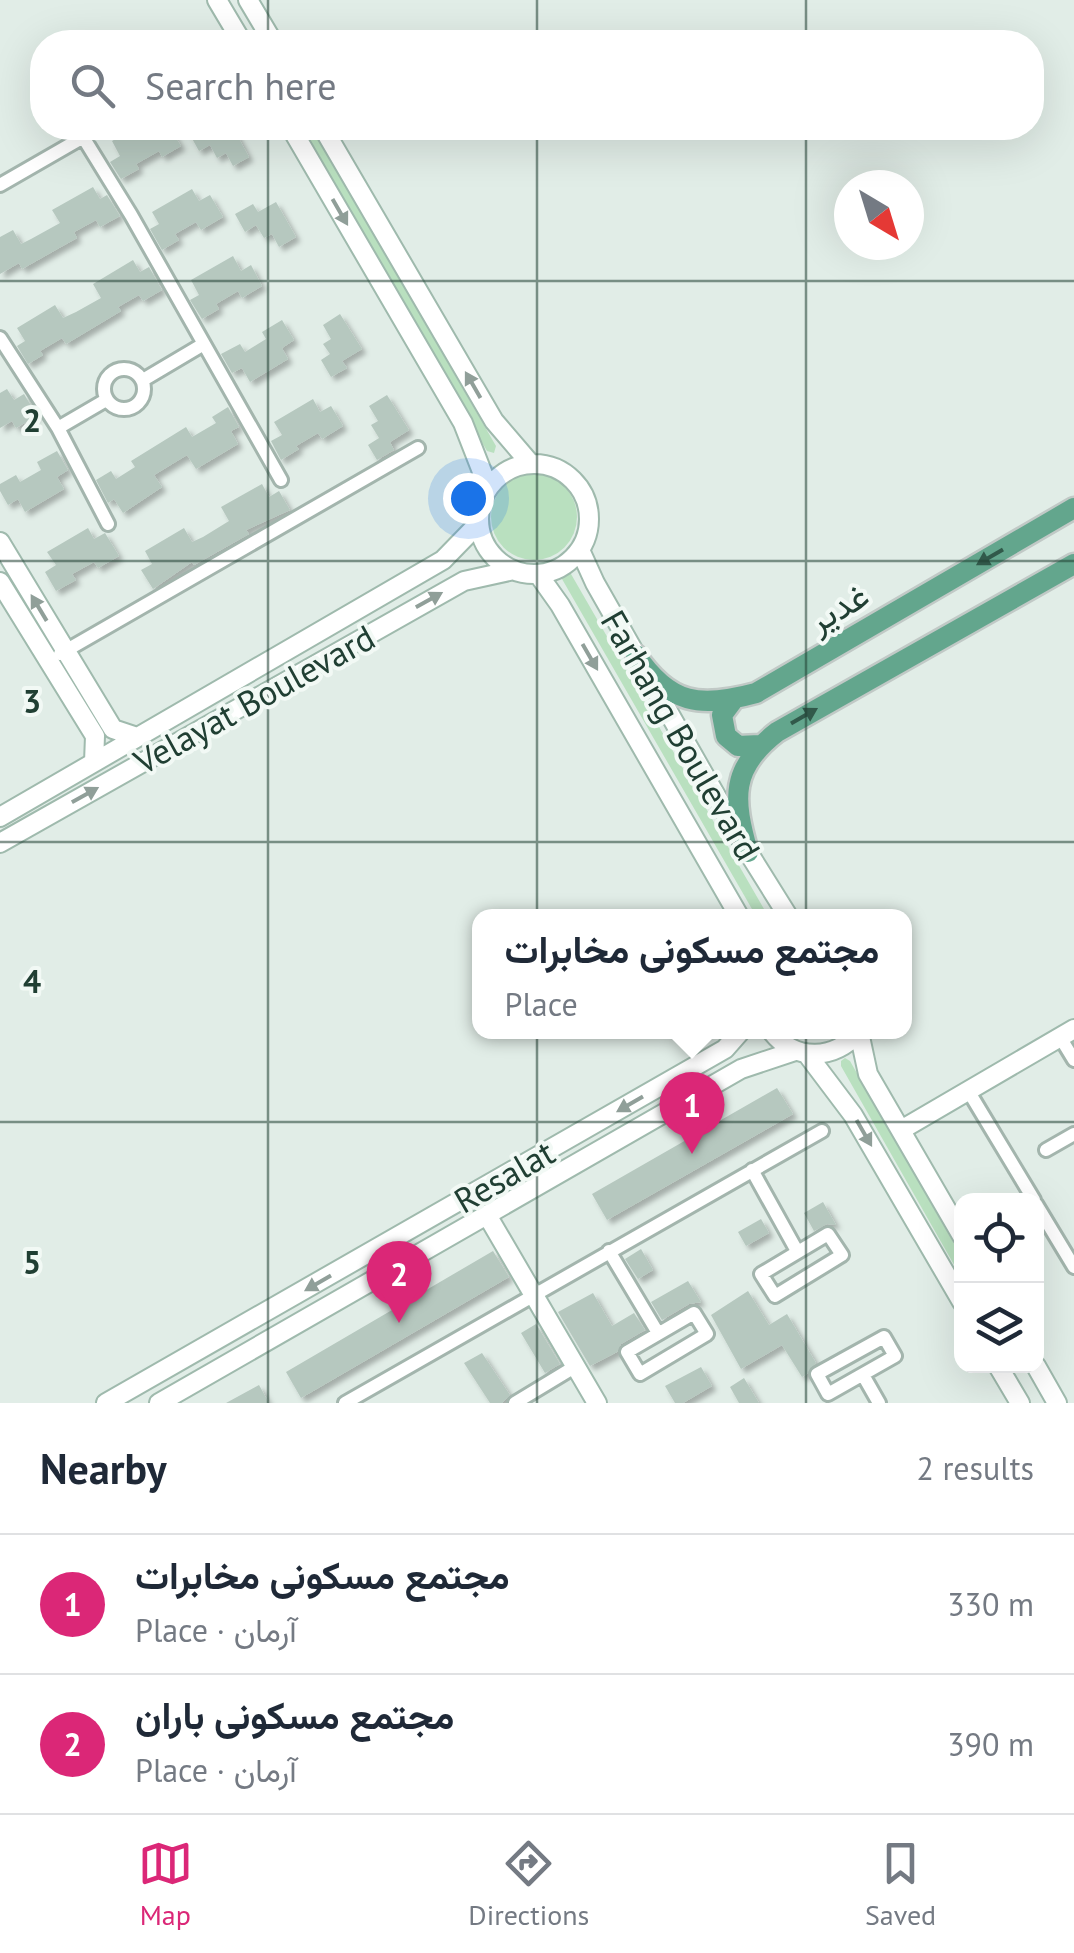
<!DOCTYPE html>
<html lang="en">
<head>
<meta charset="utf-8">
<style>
	:root { --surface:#fff; --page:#f6f6f7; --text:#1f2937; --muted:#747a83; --line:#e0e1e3; --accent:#db2777 }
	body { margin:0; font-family:"PT Sans",Vazirmatn,sans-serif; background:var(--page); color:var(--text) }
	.controls { position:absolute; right:30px; bottom:30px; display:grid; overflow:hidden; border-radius:20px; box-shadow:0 10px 40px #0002 }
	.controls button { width:90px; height:90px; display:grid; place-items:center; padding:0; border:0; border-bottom:2px solid var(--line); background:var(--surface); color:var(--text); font:50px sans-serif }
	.compass { position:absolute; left:834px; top:170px; width:90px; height:90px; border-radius:50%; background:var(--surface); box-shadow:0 10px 40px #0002; rotate:142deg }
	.you { position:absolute; left:468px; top:498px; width:35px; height:35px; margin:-25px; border:8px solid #fff; border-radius:50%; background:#1a73e8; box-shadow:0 0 0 15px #1a73e833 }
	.badge { display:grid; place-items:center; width:65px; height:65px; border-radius:50%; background:var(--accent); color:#fff; font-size:32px; font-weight:700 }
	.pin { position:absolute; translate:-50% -82px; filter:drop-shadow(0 2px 5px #0008) }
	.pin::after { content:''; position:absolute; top:52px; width:35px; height:30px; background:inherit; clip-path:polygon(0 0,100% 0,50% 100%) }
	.popup { position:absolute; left:472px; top:909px; width:440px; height:130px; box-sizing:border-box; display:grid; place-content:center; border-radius:20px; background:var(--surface); filter:drop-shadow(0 2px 8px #0005); font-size:32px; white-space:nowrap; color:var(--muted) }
	.popup b { font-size:38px; color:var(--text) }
	.popup::after { content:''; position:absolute; left:50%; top:100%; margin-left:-20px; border:20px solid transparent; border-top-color:var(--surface) }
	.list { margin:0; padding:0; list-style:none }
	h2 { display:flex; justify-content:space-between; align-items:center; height:130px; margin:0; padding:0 40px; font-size:42px }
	h2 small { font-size:32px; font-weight:400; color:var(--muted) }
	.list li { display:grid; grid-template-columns:65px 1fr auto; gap:30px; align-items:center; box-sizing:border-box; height:140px; padding:0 40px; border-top:2px solid var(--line) }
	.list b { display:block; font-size:38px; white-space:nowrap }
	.list p { margin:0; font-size:32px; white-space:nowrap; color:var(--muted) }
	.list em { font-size:32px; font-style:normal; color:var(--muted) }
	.icon { flex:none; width:55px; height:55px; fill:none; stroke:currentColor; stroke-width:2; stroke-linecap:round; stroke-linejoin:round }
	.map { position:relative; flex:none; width:1074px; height:1403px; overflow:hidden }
	.search { position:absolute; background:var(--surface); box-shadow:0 10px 40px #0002; left:30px; right:30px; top:30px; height:110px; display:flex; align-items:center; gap:25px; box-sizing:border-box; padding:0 35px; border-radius:40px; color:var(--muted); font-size:38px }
	.sheet { height:410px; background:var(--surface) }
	nav { display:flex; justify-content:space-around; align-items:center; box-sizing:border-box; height:140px; border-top:2px solid var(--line); background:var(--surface); font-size:28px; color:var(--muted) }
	nav a { display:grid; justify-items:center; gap:5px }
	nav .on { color:var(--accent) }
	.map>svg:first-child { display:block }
</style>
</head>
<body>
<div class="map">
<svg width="1074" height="1403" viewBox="0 0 1074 1403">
	<defs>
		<filter id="shadow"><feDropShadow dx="4.5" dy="4.5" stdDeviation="2.5" flood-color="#0004"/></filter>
	</defs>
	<rect width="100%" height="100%" fill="#e1ede7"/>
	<path fill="#b9e0bf" d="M 300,128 L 312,128 L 496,446 L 494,453 L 487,451 Z
		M491 517a43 43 0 1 1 86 0a43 43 0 1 1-86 0Z
		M 567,571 L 571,574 L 768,916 L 756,916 L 562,579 L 562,574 Z
		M 845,1058 L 850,1061 L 961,1256 L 961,1277 L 841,1066 L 841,1061 Z"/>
	<path fill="#b6c8bf" filter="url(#shadow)" d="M 135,128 L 157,128 L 161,133 L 170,128 L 181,146 L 162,157 L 159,151 L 136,164 L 139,169 L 121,179 L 110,162 L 120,156 L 112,141 Z
		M 198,128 L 209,128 L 211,132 L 219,128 L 233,128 L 249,157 L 233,166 L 226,153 L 217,158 L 210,145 L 199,151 L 189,133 Z
		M 93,187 L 100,199 L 107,195 L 120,216 L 100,227 L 96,220 L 74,232 L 77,238 L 59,248 L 22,269 L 19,263 L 0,274 L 0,237 L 13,230 L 21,244 L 31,239 L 60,223 L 52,210 Z
		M 192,189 L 199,201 L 210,195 L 223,217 L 201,230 L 196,222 L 175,234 L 179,240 L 162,250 L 150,229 L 159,224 L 152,212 Z
		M 276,202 L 296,237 L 279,247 L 272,234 L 264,238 L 256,225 L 245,232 L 235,214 L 253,204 L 258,212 Z
		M 233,256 L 241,271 L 251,265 L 262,286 L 242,298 L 238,291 L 216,304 L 219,309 L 202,319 L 190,300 L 199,295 L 191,280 Z
		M 133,260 L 140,272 L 149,267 L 162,290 L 143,301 L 139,295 L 118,307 L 121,311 L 66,344 L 62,338 L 40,351 L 43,355 L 28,364 L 17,346 L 25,341 L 17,328 L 55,305 L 63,318 L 76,312 L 101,298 L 93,284 Z
		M 340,314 L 362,349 L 342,361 L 347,368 L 331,377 L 321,360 L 330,354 L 323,344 L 331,339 L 323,325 Z
		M 282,320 L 294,340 L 282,348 L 288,359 L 250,382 L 242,368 L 232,373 L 221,354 L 240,344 L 245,352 L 266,339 L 262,332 Z
		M 7,389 L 14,400 L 24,394 L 37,416 L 16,428 L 12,421 L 0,428 L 0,393 Z
		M 387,395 L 409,430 L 390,442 L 394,450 L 377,460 L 368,445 L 379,438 L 371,425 L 378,421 L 369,406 Z
		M 313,399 L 320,412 L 331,406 L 343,426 L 322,439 L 318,433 L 296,446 L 299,449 L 281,460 L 271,441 L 282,435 L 274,422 Z
		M 228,407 L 239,427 L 231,431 L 238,444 L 196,469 L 187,455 L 177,461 L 154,475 L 162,487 L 123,513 L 114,499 L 108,503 L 96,480 L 111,471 L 116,479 L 135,467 L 131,461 L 186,427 L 192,437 L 216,423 L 212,417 Z
		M 57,451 L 68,470 L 57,477 L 64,489 L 25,512 L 18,499 L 8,505 L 0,491 L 0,484 L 16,475 L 20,482 L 41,470 L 37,462 Z
		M 262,484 L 269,497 L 279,491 L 290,510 L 246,530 L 249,534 L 194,565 L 192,562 L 153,589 L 141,570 L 152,564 L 145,551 L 184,528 L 192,542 L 203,537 L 229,521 L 221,507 Z
		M 88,528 L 94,539 L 105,533 L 119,556 L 98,568 L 94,562 L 72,574 L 76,580 L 56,591 L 45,572 L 56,565 L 47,552 Z
		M 777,1088 L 793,1114 L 607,1220 L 592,1194 Z
		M 823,1202 L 836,1225 L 827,1224 L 814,1231 L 804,1213 Z
		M 761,1219 L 769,1233 L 746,1246 L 738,1232 Z
		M 641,1249 L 653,1270 L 638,1279 L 625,1259 Z
		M 493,1251 L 509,1277 L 301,1398 L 286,1372 Z
		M 688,1281 L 701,1302 L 689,1304 L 662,1320 L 651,1302 Z
		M 748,1291 L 769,1325 L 787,1314 L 816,1363 L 807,1374 L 802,1377 L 782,1345 L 741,1369 L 711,1315 Z
		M 593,1293 L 612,1326 L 634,1313 L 645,1330 L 621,1344 L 617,1352 L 590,1366 L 558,1312 Z
		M 536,1324 L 560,1364 L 545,1373 L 521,1333 Z
		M 482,1353 L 510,1395 L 502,1403 L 490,1403 L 464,1363 Z
		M 701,1367 L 712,1386 L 683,1403 L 675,1403 L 665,1386 Z
		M 744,1378 L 759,1403 L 739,1403 L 730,1387 Z
		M 259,1385 L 269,1403 L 226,1403 Z"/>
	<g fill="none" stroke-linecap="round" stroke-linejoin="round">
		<g stroke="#a3b5ad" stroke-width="18">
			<path id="street" d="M 83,137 L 131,215 L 281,480
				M 0,185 L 99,128
				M 0,338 L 58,428 L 108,524
				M104 389a20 20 0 1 1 40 0a20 20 0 1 1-40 0Z
				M 143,380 L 202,345
				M 58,428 L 106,400
				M 60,654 L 418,448
				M 1060,1037 L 1074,1060
				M 969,1092 L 1034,1200
				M 1046,1150 L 1074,1134
				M 752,1170 L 797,1251
				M 1036,1204 L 1074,1267
				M 828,1234 L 842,1255 L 775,1296 L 761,1274 Z
				M 609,1251 L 658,1333
				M 694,1313 L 707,1334 L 640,1374 L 627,1352 Z
				M 884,1337 L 895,1356 L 828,1394 L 817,1374 Z
				M 863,1375 L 879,1403
				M 345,1403 L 822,1131
				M 515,1403 L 576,1366"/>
		</g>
		<g stroke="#9fbaad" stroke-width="22">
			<path id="secondary" d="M 217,0 L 242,42
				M 248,0 L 273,42
				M 291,128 L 463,423 L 488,487
				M 323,128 L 494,421 L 530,463
				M479 519a55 55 0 1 1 110 0a55 55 0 1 1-110 0Z
				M 0,542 L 113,729 L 137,737
				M 580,550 L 595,583 L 748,852 L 788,916
				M 538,574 L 560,605 L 739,916
				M 0,582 L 95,736 L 94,762
				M 0,817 L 443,560 L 479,523
				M 0,843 L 464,581 L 514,570
				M 772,1032 C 796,1062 834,1060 859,1032
				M 859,1032 L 868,1074 L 962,1236
				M 807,1054 L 853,1115 L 962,1302
				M 901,1130 L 1074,1029
				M 487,1215 L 597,1403
				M 998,1366 L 1020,1403
				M 1036,1366 L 1057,1403
				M 106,1403 L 725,1049 L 740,1032
				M 159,1403 L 741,1069 L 795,1051"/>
		</g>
		<g stroke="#c1c9c6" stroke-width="25">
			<path id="primary" d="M 636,655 C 670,705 700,708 756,693 L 1074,508
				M 734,699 L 722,715 L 726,736 L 738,746 L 760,745
				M 748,852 C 733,799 730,768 777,732 L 1074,564"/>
		</g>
		<use href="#street" stroke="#fff" stroke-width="12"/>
		<use href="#secondary" stroke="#fff" stroke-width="18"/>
		<use href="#primary" stroke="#63a68d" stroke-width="20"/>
	</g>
	<defs><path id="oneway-solid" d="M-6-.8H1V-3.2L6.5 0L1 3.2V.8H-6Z" transform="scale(2.5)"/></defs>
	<g fill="#909f99">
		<use href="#oneway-solid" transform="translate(340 212) rotate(60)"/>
		<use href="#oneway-solid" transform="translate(473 385) rotate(-120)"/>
		<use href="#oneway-solid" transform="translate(429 600) rotate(-29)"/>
		<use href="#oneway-solid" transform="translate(39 608) rotate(-121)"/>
		<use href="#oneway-solid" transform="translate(590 657) rotate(60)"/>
		<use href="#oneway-solid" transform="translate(85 795) rotate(-29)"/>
		<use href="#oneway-solid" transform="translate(630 1104) rotate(150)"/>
		<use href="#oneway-solid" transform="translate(864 1133) rotate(60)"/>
		<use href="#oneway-solid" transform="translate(318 1283) rotate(150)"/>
	</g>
	<g fill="#31594a">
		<use href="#oneway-solid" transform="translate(990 557) rotate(150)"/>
		<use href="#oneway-solid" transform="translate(804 716) rotate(-30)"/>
	</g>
	<path fill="none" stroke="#203f33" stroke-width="2.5" stroke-opacity="0.55" d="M 268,0 L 268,42M 537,0 L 537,42M 806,0 L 806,42M 268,128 L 268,1403M 537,128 L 537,1403M 806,128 L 806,1403M 0,281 L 1074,281M 0,561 L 1074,561M 0,842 L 1074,842M 0,1122 L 1074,1122"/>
	<g text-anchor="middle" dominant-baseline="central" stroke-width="8" stroke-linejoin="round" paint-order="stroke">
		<g font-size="35" fill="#203f33" stroke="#f2f9f5">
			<text transform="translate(838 607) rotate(-30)">غدیر</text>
			<text transform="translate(254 699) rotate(-29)">Velayat Boulevard</text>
			<text transform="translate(681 735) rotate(60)">Farhang Boulevard</text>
			<text transform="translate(504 1176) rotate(-30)">Resalat</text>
		</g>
	</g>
	<g font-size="32" text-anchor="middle" font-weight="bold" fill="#203f33" stroke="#f2f9f5" stroke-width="8" stroke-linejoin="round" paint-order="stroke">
		<text x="32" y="432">2</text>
		<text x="32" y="713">3</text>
		<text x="32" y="993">4</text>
		<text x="32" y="1274">5</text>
	</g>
</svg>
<div class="controls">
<button><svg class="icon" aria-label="locate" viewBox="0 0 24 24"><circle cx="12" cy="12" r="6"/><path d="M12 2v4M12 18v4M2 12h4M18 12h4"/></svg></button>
<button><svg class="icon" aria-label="layers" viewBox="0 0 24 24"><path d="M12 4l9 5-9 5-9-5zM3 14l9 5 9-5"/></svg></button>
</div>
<svg class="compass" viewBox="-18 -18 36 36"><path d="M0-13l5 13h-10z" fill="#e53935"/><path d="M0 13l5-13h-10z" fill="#747a83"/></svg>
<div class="you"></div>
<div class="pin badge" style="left:692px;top:1154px">1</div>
<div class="popup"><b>مجتمع مسکونی مخابرات</b>Place</div>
<div class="pin badge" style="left:399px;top:1323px">2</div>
<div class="search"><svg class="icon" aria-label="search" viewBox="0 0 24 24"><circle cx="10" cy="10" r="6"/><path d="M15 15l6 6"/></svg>Search here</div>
</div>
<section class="sheet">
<h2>Nearby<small>2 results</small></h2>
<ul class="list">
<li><span class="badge">1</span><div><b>مجتمع مسکونی مخابرات</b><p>Place · آرمان</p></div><em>330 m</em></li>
<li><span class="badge">2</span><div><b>مجتمع مسکونی باران</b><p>Place · آرمان</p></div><em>390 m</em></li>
</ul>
</section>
<nav>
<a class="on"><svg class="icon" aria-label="map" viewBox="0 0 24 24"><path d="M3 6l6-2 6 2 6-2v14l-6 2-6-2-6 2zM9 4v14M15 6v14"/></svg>Map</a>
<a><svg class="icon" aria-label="directions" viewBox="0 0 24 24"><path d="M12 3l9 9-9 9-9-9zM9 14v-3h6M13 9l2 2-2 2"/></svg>Directions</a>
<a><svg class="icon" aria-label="saved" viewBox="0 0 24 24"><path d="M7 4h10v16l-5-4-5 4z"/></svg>Saved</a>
</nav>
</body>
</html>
